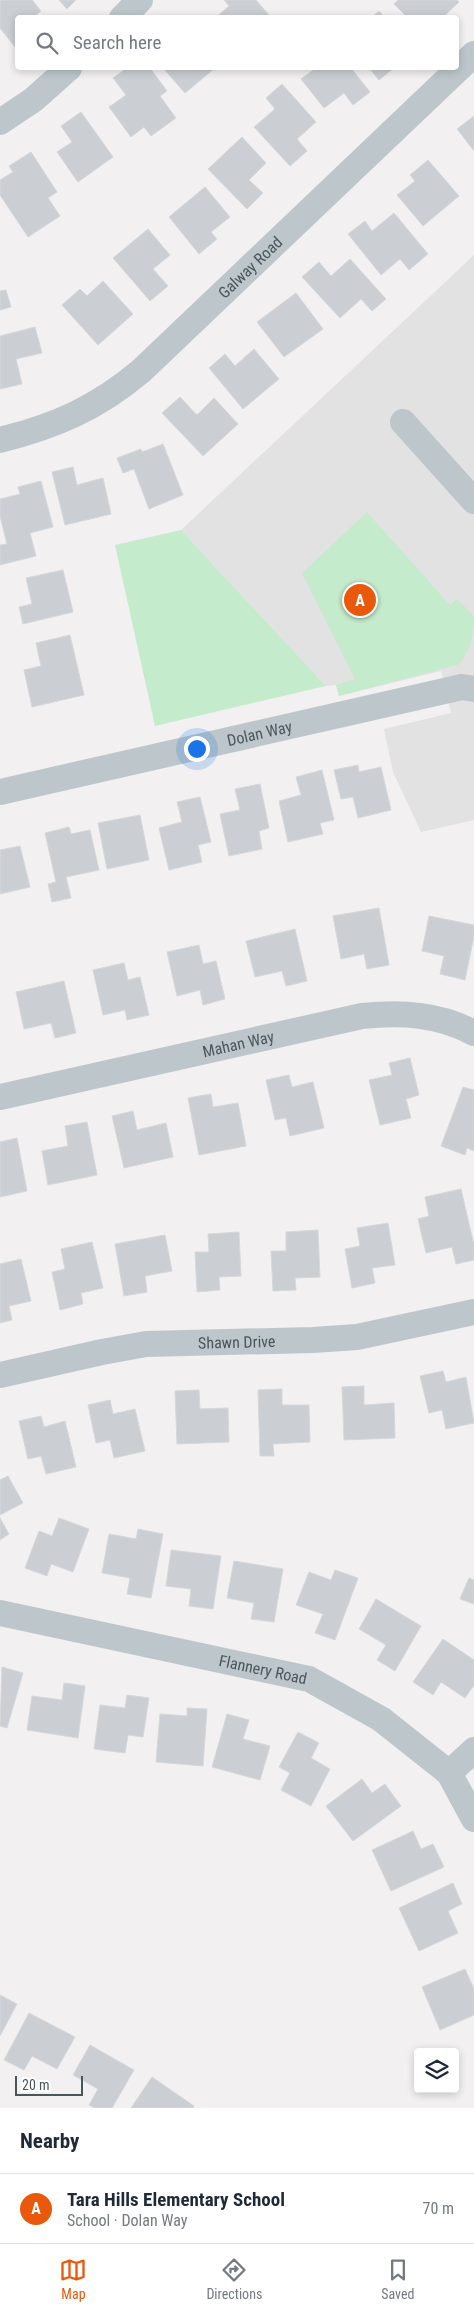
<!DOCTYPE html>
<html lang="en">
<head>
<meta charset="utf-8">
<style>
	:root { --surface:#fff; --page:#f2f2f3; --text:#1f2937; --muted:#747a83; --line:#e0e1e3; --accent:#ea580c }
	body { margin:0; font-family:"Roboto Condensed",sans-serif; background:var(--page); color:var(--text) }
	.controls { position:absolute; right:15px; bottom:15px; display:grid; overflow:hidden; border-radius:5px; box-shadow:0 2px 8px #0003 }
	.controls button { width:45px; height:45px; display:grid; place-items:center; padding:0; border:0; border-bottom:1px solid var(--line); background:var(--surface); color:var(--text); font:25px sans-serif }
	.scale { position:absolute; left:15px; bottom:12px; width:68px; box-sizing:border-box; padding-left:5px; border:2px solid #4a565c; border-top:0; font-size:14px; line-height:18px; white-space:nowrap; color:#4a565c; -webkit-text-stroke:4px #fff; paint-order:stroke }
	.you { position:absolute; left:196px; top:748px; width:18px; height:18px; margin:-12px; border:4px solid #fff; border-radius:50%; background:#1a73e8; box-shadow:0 0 0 8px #1a73e833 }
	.badge { display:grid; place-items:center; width:32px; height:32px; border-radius:50%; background:var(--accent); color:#fff; font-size:16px; font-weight:700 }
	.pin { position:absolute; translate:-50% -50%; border:2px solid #fff; box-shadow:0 1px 5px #0006 }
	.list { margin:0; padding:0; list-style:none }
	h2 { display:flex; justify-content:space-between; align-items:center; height:65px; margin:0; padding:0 20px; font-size:21px }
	h2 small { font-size:16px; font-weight:400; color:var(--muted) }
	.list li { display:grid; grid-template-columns:32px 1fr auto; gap:15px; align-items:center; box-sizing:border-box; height:70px; padding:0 20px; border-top:1px solid var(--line) }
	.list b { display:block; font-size:19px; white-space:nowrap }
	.list p { margin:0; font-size:16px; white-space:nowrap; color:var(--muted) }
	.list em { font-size:16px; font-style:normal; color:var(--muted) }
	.icon { flex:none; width:28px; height:28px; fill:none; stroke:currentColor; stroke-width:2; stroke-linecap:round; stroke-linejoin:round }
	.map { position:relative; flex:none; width:474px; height:2108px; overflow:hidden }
	.search { position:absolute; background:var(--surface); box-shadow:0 2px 8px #0003; left:15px; right:15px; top:15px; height:55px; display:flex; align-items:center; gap:12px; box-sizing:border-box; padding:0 18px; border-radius:5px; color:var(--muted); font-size:19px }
	.sheet { height:135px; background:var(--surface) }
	nav { display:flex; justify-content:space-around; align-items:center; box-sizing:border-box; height:70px; border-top:1px solid var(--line); background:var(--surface); font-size:14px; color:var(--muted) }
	nav a { display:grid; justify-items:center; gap:2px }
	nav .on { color:var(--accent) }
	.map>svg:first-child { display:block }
</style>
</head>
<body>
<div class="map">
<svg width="474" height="2108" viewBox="0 0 474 2108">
	<rect width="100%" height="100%" fill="#f2f0f1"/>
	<path fill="#e3e2e2" d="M 474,255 L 474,820 L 421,832 L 393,772 L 384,729 L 451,713 L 441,671 L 339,696 L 336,685 L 326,686 L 181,530 Z"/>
	<path fill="#c4ebcc" d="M 367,512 L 450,605 L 457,599 L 474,616 C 474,635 471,648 460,664 L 339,696 L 336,685 L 355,679 L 302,573 Z
		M 181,530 L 326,686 L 155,726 L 115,545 Z"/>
	<path fill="#cbced2" stroke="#d5d8db" d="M 2,0 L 32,0 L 41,11 L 33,18 L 18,18 L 18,51 L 0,28 L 0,1 Z
		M 59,0 L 76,0 L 67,9 Z
		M 224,0 L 256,0 L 269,15 L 267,18 L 215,18 L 229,6 Z
		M 398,0 L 457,0 L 459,2 L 442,18 L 408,18 L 394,4 Z
		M 379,11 L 385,18 L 371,18 Z
		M 127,68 L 150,68 L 167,91 L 160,96 L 176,118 L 151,136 L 144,127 L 131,137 L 109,107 L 126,95 L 113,78 Z
		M 163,68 L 215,68 L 185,93 Z
		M 316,68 L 351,68 L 370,92 L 353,105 L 344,93 L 324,108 L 301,79 Z
		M 369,68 L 394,68 L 379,80 Z
		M 282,84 L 316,122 L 297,139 L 307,151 L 290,166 L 254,127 L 275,109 L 266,98 Z
		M 81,112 L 113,157 L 78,182 L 57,152 L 72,142 L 61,126 Z
		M 474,116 L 474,151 L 457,129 Z
		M 242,137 L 266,163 L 249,180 L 263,193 L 247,209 L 208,169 Z
		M 31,152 L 57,192 L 48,198 L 60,216 L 28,237 L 0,195 L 0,180 L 13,172 L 9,166 Z
		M 428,160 L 459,196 L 423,226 L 397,195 L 415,181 L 410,175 Z
		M 205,187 L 230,217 L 211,232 L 217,239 L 199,254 L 169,217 Z
		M 394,213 L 428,254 L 409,270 L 400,259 L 381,275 L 348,234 L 365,221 L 372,231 Z
		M 148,229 L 170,255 L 153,269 L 168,286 L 150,301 L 113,258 Z
		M 350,259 L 386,299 L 372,311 L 361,299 L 340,318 L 302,277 L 319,262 L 331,276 Z
		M 103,281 L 133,314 L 98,345 L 62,305 L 80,289 L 87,296 Z
		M 6,290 L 11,307 L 0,310 L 0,291 Z
		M 296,293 L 323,329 L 284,357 L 257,322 Z
		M 35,327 L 42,353 L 16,359 L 22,384 L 0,389 L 0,336 Z
		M 254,349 L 279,379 L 243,409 L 209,368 L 225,354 L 235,366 Z
		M 180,397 L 197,415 L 214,398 L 238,424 L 203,456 L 162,413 Z
		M 163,444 L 183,495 L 149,509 L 134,469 L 123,473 L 117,458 L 141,449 L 142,452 Z
		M 73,467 L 77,485 L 103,478 L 111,514 L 65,525 L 52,472 Z
		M 41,481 L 53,527 L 30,533 L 36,556 L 0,565 L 0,545 L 7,544 L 0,516 L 0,499 L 20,494 L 18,487 Z
		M 63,570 L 73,612 L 23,624 L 19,607 L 32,604 L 26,578 Z
		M 70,635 L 84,695 L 32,707 L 24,670 L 41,666 L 36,643 Z
		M 358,765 L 359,772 L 381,767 L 391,810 L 358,818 L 353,797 L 341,799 L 334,770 Z
		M 322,770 L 334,820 L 320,823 L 323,834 L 288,842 L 279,801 L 301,795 L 296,777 Z
		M 260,784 L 269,828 L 259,831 L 262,849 L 229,856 L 220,814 L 240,810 L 235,789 Z
		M 200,797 L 211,842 L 198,845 L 202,862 L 169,870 L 159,828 L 182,822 L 177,802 Z
		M 140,815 L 149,860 L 107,869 L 98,823 Z
		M 69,827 L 71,834 L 90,830 L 99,870 L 66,877 L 71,898 L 52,902 L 48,884 L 56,882 L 45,833 Z
		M 20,846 L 30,887 L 0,894 L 0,850 Z
		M 379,908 L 389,965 L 367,969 L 364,954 L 341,959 L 333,916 Z
		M 429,916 L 474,925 L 474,936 L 465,980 L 440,974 L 444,956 L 422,951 Z
		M 295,929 L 307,981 L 286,986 L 282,971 L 255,977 L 246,941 Z
		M 199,945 L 203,964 L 216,961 L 225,999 L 203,1005 L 200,990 L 177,996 L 167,952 Z
		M 124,963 L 128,980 L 140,977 L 149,1015 L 127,1020 L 125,1010 L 103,1015 L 93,970 Z
		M 64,981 L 76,1033 L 55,1038 L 51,1023 L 24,1029 L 16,992 Z
		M 410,1058 L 419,1095 L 406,1099 L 411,1118 L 380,1125 L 369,1080 L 392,1075 L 389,1063 Z
		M 289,1075 L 292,1087 L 313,1082 L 324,1128 L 290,1136 L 286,1118 L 275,1120 L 266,1080 Z
		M 463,1087 L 474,1090 L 474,1151 L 467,1148 L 465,1155 L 441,1146 Z
		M 211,1094 L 213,1107 L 238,1103 L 246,1146 L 199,1155 L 188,1098 Z
		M 133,1111 L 137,1130 L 166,1123 L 173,1157 L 124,1168 L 112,1116 Z
		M 87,1122 L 97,1175 L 48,1185 L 42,1151 L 68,1146 L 65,1126 Z
		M 17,1138 L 27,1191 L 0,1197 L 0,1142 Z
		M 461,1189 L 474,1245 L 474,1260 L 456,1264 L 452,1247 L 426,1253 L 418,1219 L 429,1216 L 425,1197 Z
		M 388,1223 L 395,1265 L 372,1268 L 375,1283 L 352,1288 L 345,1249 L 360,1246 L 357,1228 Z
		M 318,1230 L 320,1277 L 295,1278 L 296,1290 L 273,1291 L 271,1251 L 286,1251 L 286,1232 Z
		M 239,1232 L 241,1276 L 219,1277 L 220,1290 L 197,1292 L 195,1252 L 209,1252 L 208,1234 Z
		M 165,1235 L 172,1271 L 145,1276 L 147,1292 L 124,1296 L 115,1244 Z
		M 92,1242 L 103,1288 L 81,1293 L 83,1304 L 60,1310 L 52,1272 L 65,1269 L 61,1249 Z
		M 21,1259 L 31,1301 L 9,1306 L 12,1320 L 0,1323 L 0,1264 Z
		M 443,1371 L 446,1382 L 466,1377 L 474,1423 L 446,1429 L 442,1410 L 429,1413 L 420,1376 Z
		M 364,1386 L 364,1405 L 394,1403 L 395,1438 L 344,1440 L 342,1387 Z
		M 282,1389 L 282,1405 L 309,1405 L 310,1442 L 273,1444 L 274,1456 L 260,1456 L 258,1390 Z
		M 199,1390 L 200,1409 L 228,1408 L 229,1442 L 177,1444 L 175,1391 Z
		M 110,1400 L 113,1414 L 135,1409 L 145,1451 L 114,1458 L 110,1440 L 96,1443 L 88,1405 Z
		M 41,1416 L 44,1427 L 65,1421 L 76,1467 L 46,1474 L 41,1456 L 28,1459 L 19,1421 Z
		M 8,1476 L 23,1503 L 0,1515 L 0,1480 Z
		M 0,1518 L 9,1534 L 0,1540 Z
		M 59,1518 L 89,1529 L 73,1572 L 51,1564 L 47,1576 L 25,1568 L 39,1531 L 52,1536 Z
		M 138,1529 L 163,1534 L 151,1598 L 127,1594 L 130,1578 L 102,1573 L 109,1534 L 136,1539 Z
		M 171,1550 L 221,1556 L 213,1609 L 189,1606 L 191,1589 L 166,1586 Z
		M 234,1561 L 283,1569 L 274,1622 L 251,1619 L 254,1603 L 227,1598 Z
		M 335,1570 L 358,1578 L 335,1640 L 315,1633 L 323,1614 L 296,1605 L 309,1572 L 331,1580 Z
		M 469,1578 L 474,1580 L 474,1604 L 460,1599 Z
		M 376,1599 L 421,1626 L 395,1671 L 377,1660 L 386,1645 L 359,1629 Z
		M 443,1639 L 474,1660 L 474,1685 L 465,1698 L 441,1682 L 433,1695 L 413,1682 Z
		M 2,1667 L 23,1673 L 7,1728 L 0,1726 Z
		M 64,1683 L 85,1686 L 78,1738 L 27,1730 L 32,1696 L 62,1700 Z
		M 127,1695 L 149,1698 L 143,1737 L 128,1735 L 125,1753 L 94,1749 L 100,1705 L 125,1708 Z
		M 187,1708 L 207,1709 L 203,1766 L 156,1762 L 160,1714 L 187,1716 Z
		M 227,1714 L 249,1720 L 243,1739 L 270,1746 L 260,1780 L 212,1767 Z
		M 298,1732 L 319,1743 L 311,1758 L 330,1769 L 311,1806 L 281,1790 L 290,1773 L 279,1767 Z
		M 362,1779 L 372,1793 L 385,1784 L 401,1806 L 353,1841 L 326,1806 Z
		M 413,1831 L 421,1849 L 433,1844 L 444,1867 L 391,1891 L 372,1850 Z
		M 453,1883 L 462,1904 L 448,1911 L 458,1933 L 419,1951 L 399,1908 Z
		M 465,1969 L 474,1989 L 474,2015 L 440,2030 L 422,1987 Z
		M 0,1995 L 17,2004 L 0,2036 Z
		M 29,2013 L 75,2037 L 57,2069 L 32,2056 L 24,2070 L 4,2060 Z
		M 90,2045 L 134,2070 L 112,2108 L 95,2108 L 89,2105 L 98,2089 L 73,2075 Z
		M 152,2077 L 194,2106 L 193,2108 L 131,2108 Z"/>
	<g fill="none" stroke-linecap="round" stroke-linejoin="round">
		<g stroke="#bdc7cb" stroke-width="26">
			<path d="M 122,18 L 140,0"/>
			<path d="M 0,122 L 33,100 L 69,68"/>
			<path d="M 403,422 L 474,501"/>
			<path id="s1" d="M 0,440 C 56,426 97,408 141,371 L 474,54"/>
			<path id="s2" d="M 0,792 L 462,687 L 474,689"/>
			<path id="s3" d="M 0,1097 L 362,1016 C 401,1012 439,1014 474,1033"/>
			<path id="s4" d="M 0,1375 L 102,1352 L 146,1344 L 313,1340 L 357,1337 L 474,1312"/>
			<path id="s5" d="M 0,1613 L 309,1679 L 381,1719 L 449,1773 L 474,1819"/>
			<path d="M 449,1773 L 474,1750"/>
		</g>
	</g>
	<g text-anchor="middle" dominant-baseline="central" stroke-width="4.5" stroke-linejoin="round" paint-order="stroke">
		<g font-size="16" fill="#4a565c" stroke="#fff">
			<text stroke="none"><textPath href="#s1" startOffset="309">Galway Road</textPath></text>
			<text stroke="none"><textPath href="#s2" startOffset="266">Dolan Way</textPath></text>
			<text stroke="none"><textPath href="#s3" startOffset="244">Mahan Way</textPath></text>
			<text stroke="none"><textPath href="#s4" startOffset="240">Shawn Drive</textPath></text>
			<text stroke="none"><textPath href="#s5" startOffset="269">Flannery Road</textPath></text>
		</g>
	</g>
</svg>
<div class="controls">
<button><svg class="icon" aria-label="layers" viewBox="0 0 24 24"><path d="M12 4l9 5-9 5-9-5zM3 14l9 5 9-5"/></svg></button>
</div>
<div class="scale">20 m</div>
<div class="you"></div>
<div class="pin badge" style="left:360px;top:600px">A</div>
<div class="search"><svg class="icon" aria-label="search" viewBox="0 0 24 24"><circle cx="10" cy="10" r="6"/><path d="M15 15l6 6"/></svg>Search here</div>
</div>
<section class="sheet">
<h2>Nearby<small></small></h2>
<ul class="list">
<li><span class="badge">A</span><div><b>Tara Hills Elementary School</b><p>School · Dolan Way</p></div><em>70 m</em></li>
</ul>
</section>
<nav>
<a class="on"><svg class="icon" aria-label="map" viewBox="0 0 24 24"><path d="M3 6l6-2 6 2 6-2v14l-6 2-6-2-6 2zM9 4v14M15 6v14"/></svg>Map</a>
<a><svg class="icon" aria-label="directions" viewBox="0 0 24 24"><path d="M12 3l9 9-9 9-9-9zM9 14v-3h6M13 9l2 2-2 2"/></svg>Directions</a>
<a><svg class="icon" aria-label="saved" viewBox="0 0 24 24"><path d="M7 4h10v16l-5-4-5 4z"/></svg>Saved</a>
</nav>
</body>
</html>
